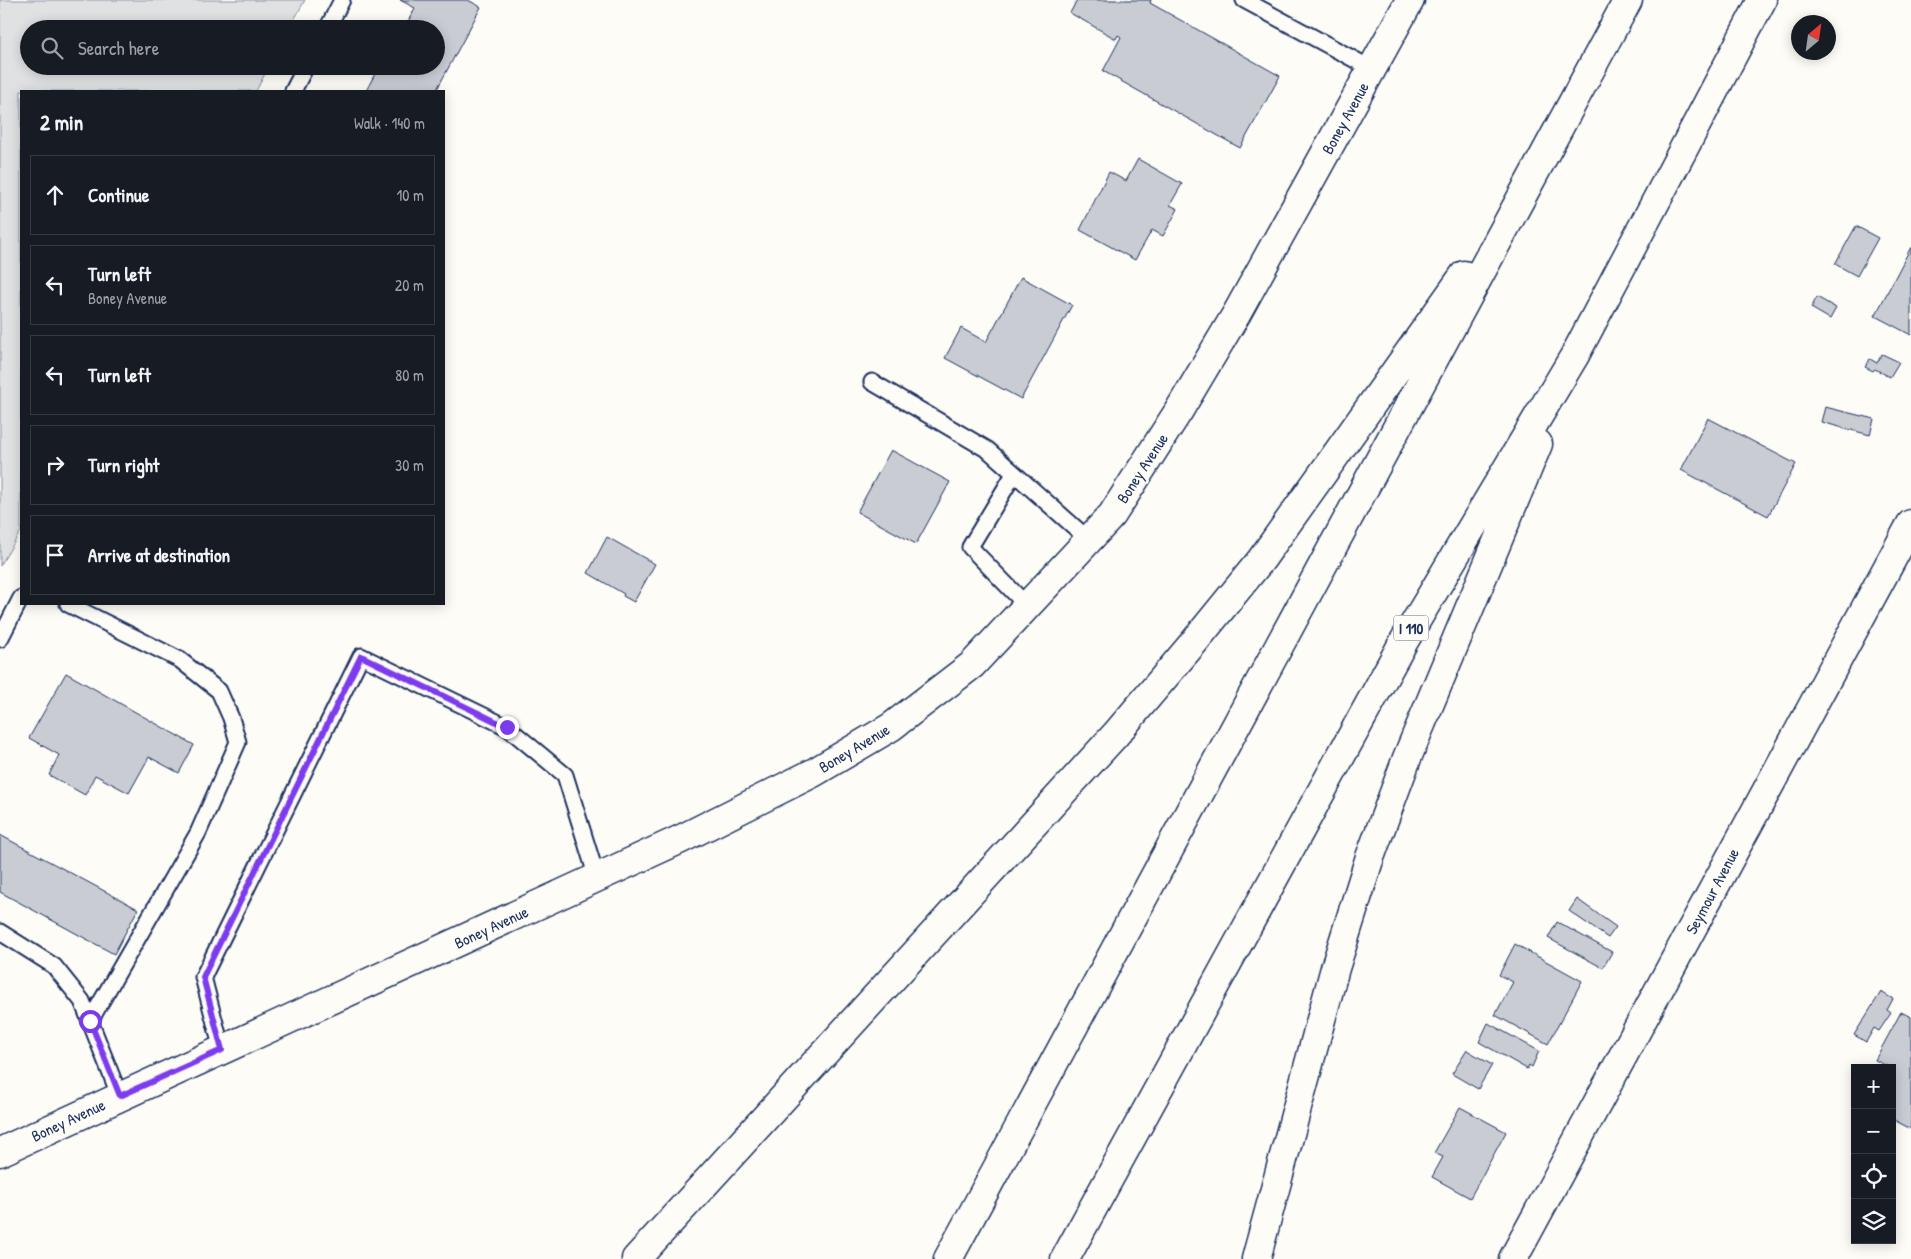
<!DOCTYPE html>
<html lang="en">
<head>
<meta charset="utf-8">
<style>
	:root { --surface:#171b24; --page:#20242c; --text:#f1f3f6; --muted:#9ea1a6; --line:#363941 }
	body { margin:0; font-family:"Patrick Hand",sans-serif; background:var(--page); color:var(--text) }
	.controls { position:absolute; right:15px; bottom:15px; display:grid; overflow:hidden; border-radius:0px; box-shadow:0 2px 12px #0003 }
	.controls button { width:45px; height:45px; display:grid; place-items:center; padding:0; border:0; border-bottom:1px solid var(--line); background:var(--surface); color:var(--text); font:25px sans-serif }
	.compass { position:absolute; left:1791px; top:15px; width:45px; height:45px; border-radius:50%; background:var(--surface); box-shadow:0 2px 12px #0003; rotate:29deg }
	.stop { position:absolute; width:15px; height:15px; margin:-11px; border:4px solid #7c3aed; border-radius:50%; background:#fff }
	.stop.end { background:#7c3aed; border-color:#fff; box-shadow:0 1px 5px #0008 }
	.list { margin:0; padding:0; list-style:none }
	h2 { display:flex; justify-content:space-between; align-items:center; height:65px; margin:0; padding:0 20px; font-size:21px }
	h2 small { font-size:16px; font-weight:400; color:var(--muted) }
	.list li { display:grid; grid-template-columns:32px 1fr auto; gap:15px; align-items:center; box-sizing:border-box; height:80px; margin:0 10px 10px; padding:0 10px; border:1px solid var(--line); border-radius:0px }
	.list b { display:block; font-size:19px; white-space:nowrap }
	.list p { margin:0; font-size:16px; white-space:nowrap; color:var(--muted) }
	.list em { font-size:16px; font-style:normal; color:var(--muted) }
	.icon { flex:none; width:28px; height:28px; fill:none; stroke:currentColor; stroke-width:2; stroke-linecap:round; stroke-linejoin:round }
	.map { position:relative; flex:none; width:1911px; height:1259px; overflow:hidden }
	.search { position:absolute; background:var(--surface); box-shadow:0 2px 12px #0003; left:20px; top:20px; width:425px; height:55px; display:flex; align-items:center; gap:12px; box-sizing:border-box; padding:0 18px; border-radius:28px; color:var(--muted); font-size:19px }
	.panel { position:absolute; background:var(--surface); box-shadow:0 2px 12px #0003; left:20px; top:90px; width:425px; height:515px; border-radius:0px }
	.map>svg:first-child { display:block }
</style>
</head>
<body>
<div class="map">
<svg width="1911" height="1259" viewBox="0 0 1911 1259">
	<rect width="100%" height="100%" fill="#fdfcf7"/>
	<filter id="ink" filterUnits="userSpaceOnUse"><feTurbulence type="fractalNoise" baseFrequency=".02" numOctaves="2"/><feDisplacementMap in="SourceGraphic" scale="10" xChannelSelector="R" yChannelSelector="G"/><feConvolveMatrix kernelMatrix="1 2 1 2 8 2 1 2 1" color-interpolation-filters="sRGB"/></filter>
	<g filter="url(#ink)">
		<path fill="#e0e1e3" stroke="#7e88a0" d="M 0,0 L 305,0 L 289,29 L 29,29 L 29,66 L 269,66 L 256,91 L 21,91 L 21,531 L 0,566 Z"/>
		<path fill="#c9ccd3" stroke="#1b2f5e" d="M 400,0 L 468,0 L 481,7 L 436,91 L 366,91 L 379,66 L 436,66 L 436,29 L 404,29 L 415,8 Z
			M 1077,0 L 1151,0 L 1150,3 L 1280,76 L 1240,148 L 1103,71 L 1121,37 L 1118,35 L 1116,39 L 1070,13 Z
			M 1138,159 L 1182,184 L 1170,205 L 1178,209 L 1163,236 L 1152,230 L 1135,260 L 1080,230 L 1109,172 L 1126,181 Z
			M 1856,226 L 1878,238 L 1857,276 L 1835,264 Z
			M 1911,247 L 1911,335 L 1875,316 Z
			M 1021,277 L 1072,305 L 1021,399 L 945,358 L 961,328 L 986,342 Z
			M 1817,297 L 1836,308 L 1830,319 L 1811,308 Z
			M 1882,354 L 1899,362 L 1890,377 L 1875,369 L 1873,371 L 1865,367 L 1870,359 L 1877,363 Z
			M 1825,407 L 1874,419 L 1870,435 L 1821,422 Z
			M 1708,418 L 1796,464 L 1768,516 L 1681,470 Z
			M 891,450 L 950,482 L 916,544 L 857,512 Z
			M 607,537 L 655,564 L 634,602 L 623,596 L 624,594 L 588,573 Z
			M 66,673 L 194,745 L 179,773 L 149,757 L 129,793 L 95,775 L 85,795 L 49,775 L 59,755 L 29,738 Z
			M 0,835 L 138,909 L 114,954 L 0,892 Z
			M 1577,899 L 1616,927 L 1608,938 L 1569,911 Z
			M 1557,922 L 1612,952 L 1603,968 L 1548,938 Z
			M 1515,944 L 1582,981 L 1548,1044 L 1495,1015 L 1513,982 L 1499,975 Z
			M 1881,992 L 1893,999 L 1887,1010 L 1891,1013 L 1879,1031 L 1874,1028 L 1866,1042 L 1854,1035 Z
			M 1901,1012 L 1911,1017 L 1911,1129 L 1892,1119 L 1892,1075 L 1895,1070 L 1875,1060 Z
			M 1488,1023 L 1539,1051 L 1532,1067 L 1529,1065 L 1527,1069 L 1479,1042 Z
			M 1467,1050 L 1492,1065 L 1478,1089 L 1452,1074 Z
			M 1460,1107 L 1506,1132 L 1470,1198 L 1432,1177 L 1443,1157 L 1434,1153 Z"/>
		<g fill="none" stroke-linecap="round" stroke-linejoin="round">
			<g stroke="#1b2f5e" stroke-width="19">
				<path id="lane" d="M 1244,0 L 1372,69
					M 327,29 L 342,0
					M 293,91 L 306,66
					M 872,382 L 988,450 L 1089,540
					M 1014,474 L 970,547 L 1027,606
					M 68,604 L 180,660 L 219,691 L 231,718 L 238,742 L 198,833 L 90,1021
					M 0,639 L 21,598
					M 0,932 L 54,966 L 82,1001 L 120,1097
					M 222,1050 L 203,977 L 361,656 L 507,727 L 565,775 L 597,878"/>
			</g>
			<g stroke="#1b2f5e" stroke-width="31">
				<path id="street" d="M 1513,1259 L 1911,524"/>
			</g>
			<g stroke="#1b2f5e" stroke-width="31">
				<path id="secondary" d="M 0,1152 L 681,839 L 813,773 L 891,727 L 972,665 L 1112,515 L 1178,412 L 1237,313 L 1410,0"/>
			</g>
			<g stroke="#1b2f5e" stroke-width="31">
				<path id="highway" d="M 636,1259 L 1116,734 L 1195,641 L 1261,560 L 1464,275
					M 948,1259 L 1628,0
					M 1065,1259 L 1404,641 L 1575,355 L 1762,0
					M 1256,1259 L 1335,968 L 1369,860 L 1407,758 L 1538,444"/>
			</g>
			<use href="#lane" stroke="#fdfcf7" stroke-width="15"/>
			<use href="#street" stroke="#fdfcf7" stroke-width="28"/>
			<use href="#secondary" stroke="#fdfcf7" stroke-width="28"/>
			<use href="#highway" stroke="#fdfcf7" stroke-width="28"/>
		</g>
	</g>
	<g fill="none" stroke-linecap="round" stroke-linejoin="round" filter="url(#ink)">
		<path stroke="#7c3aed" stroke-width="6" d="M 90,1021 L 120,1096 L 222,1050 L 203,977 L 361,656 L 507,727"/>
	</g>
	<g text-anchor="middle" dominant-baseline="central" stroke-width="5" stroke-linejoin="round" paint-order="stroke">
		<rect fill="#fdfcf7" stroke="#5f6c8c" stroke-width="1" x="1393.5" y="615.5" width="35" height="25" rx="4"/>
		<g font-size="15" font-weight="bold" fill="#1b2f5e">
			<text x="1411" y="628">I 110</text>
		</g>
		<g font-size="16" fill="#1b2f5e" stroke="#fdfcf7">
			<text transform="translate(1345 118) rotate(-61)">Boney Avenue</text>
			<text transform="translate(1142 468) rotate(-57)">Boney Avenue</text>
			<text transform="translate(854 748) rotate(-31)">Boney Avenue</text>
			<text transform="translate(1712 891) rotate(-62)">Seymour Avenue</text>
			<text transform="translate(491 927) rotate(-25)">Boney Avenue</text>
			<text transform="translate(68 1120) rotate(-25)">Boney Avenue</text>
		</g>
	</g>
</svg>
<div class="controls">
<button>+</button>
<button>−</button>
<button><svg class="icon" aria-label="locate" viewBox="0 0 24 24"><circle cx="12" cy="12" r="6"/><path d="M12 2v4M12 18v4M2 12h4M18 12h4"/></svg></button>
<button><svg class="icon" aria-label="layers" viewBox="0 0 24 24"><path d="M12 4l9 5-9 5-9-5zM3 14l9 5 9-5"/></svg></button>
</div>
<svg class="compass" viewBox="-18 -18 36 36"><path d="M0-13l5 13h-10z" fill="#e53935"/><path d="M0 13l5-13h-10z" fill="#9ea1a6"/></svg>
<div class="stop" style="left:90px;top:1021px"></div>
<div class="stop end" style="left:507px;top:727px"></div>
<div class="search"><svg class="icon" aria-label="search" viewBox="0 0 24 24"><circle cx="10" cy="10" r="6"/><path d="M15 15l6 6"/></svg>Search here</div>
<section class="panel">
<h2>2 min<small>Walk · 140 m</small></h2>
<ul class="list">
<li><svg class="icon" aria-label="ahead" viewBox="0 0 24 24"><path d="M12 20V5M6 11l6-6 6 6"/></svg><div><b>Continue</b></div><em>10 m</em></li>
<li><svg class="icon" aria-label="left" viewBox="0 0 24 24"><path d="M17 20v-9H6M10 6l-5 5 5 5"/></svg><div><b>Turn left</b><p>Boney Avenue</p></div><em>20 m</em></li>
<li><svg class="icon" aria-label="left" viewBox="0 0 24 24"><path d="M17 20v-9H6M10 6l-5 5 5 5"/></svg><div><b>Turn left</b></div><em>80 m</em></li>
<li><svg class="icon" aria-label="right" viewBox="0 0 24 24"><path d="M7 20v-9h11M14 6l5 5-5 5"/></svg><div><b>Turn right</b></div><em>30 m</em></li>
<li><svg class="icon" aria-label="arrive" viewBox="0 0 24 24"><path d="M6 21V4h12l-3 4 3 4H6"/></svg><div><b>Arrive at destination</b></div></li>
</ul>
</section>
</div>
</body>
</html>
